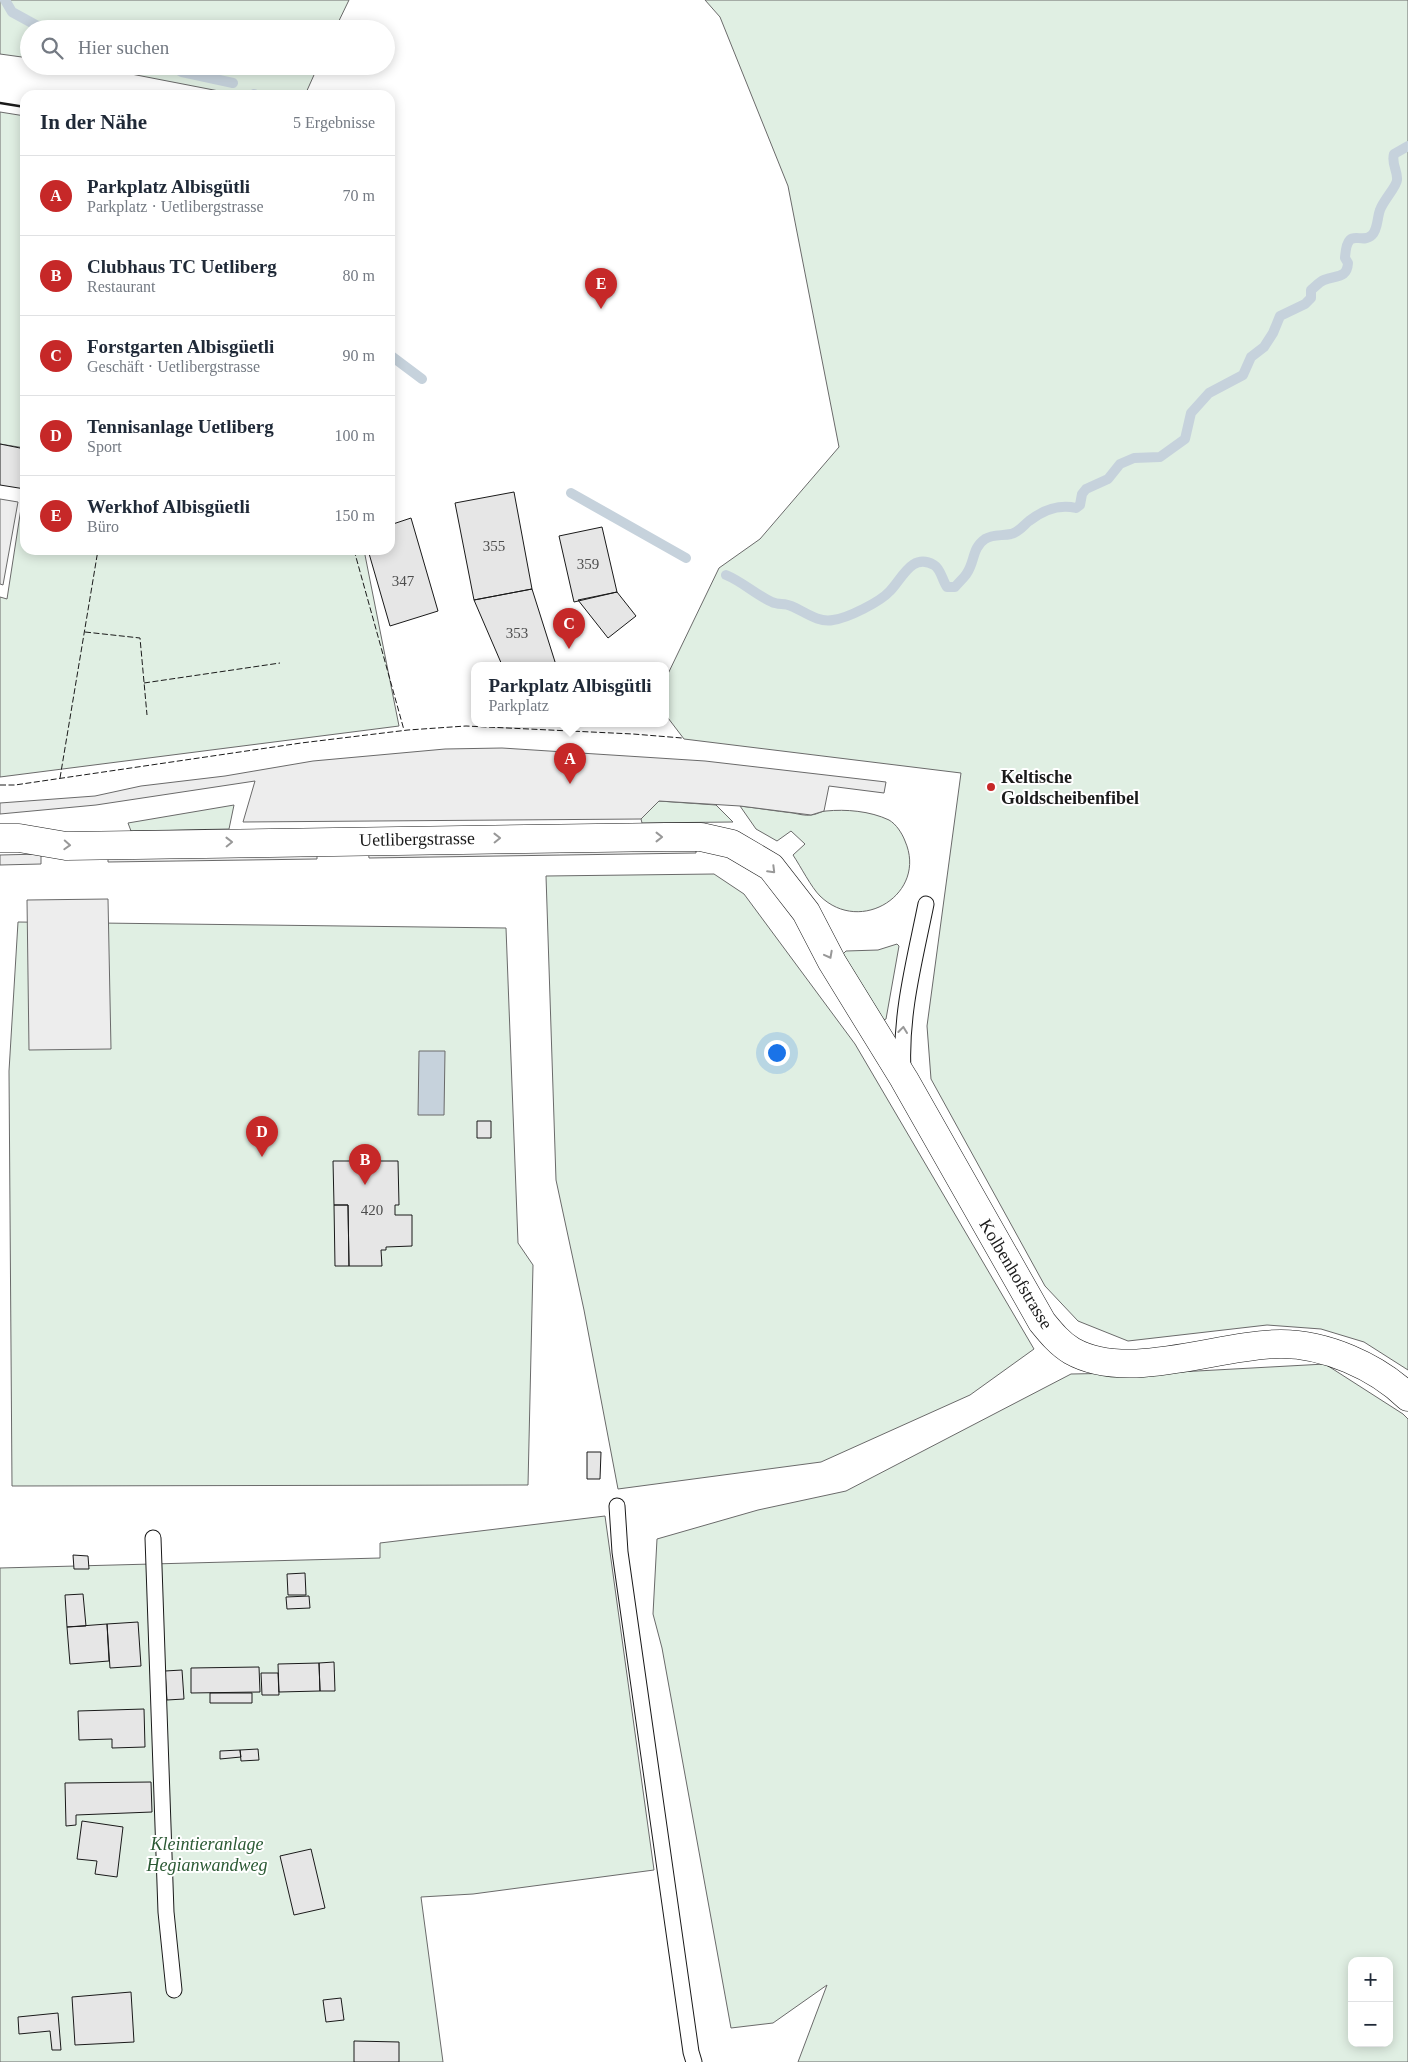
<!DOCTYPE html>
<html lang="de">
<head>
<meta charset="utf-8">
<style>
	:root { --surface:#fff; --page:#f6f6f7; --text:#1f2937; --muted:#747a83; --line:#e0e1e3; --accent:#c62828 }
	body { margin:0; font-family:"Times New Roman",serif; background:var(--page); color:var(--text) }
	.controls { position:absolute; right:15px; bottom:15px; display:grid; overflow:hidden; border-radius:10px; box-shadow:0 2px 12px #0003 }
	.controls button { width:45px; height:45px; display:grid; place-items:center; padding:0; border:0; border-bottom:1px solid var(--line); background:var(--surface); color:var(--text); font:25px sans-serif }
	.you { position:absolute; left:776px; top:1052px; width:18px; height:18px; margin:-12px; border:4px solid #fff; border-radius:50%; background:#1a73e8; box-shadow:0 0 0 8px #1a73e833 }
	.badge { display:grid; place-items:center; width:32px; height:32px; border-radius:50%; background:var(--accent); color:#fff; font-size:16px; font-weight:700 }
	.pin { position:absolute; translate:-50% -41px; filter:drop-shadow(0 1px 2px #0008) }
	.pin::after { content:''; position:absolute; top:26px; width:18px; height:15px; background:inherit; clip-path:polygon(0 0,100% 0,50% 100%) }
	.popup { position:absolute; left:471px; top:662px; width:198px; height:65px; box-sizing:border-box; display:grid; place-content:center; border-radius:10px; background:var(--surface); filter:drop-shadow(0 1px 4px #0005); font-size:16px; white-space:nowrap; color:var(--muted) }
	.popup b { font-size:19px; color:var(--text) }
	.popup::after { content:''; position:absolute; left:50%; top:100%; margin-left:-10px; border:10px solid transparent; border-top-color:var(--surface) }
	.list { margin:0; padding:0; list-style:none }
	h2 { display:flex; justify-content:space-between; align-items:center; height:65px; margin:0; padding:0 20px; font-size:21px }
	h2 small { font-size:16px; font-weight:400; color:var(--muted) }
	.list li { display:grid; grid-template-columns:32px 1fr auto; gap:15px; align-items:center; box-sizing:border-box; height:80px; padding:0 20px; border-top:1px solid var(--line) }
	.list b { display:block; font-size:19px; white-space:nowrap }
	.list p { margin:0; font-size:16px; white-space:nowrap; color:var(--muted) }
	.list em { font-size:16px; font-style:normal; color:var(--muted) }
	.icon { flex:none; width:28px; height:28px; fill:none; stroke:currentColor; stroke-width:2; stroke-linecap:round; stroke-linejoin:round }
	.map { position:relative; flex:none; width:1408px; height:2062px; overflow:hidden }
	.search { position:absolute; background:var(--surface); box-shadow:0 2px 12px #0003; left:20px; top:20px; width:375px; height:55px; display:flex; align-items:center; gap:12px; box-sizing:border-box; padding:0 18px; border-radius:28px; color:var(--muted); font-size:19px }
	.panel { position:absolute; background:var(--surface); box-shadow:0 2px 12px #0003; left:20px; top:90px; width:375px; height:465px; border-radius:15px }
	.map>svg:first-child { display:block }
</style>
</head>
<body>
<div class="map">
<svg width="1408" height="2062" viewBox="0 0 1408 2062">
	<rect width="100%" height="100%" fill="#fff"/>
	<path fill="#e0efe3" stroke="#6a6a6a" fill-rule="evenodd" d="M 0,0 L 349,0 L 335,29 L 29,29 L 29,58 L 0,54 Z
		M 705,0 L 1408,0 L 1408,1370 L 1364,1342 L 1321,1329 L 1267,1325 L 1128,1341 L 1078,1321 L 1045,1286 L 931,1079 L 927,1026 L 961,773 L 684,739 L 665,714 L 665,680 L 719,568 L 760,539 L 839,447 L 788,186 L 720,17 Z
		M 90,66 L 318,66 L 305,95 L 226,95 L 224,92 Z
		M 0,112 L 25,116 L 25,448 L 0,444 Z
		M 24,489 L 25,550 L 364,550 L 399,726 L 0,777 L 0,597 L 7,599 Z
		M 659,801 L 716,805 L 733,822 L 642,823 L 641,819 Z
		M 234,805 L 229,829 L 131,831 L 128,823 Z
		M 740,806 C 757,808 775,811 793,813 C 798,814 806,816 811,815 C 816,815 821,811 826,811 C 846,809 870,811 889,820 C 896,824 902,833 905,841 C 928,893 861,936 820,896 C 811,887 801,867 793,855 L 805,844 L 791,831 L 777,841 L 756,829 Z
		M 714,874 L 744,894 L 855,1044 L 1034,1349 L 970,1395 L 821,1462 L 618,1489 L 584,1310 L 556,1180 L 546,876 Z
		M 18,922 L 506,928 L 518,1243 L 533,1265 L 528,1485 L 12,1486 L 9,1071 Z
		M 897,944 L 899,946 L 886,1019 L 882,1021 L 841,956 L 846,951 L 878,950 Z
		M 1325,1364 L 1403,1414 L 1408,1419 L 1408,2062 L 798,2062 L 827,1985 L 773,2023 L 731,2028 L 662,1648 L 653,1614 L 657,1539 L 758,1510 L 846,1491 L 1071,1374 L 1179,1372 ZM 1352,1961 L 1389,1961 L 1389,2043 L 1352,2043 Z
		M 605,1516 L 654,1870 L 473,1894 L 421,1897 L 443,2062 L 0,2062 L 0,1568 L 380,1558 L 380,1543 Z"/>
	<path fill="#ededed" stroke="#6a6a6a" d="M 0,499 L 18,502 L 3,585 L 0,584 Z
		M 502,748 L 705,761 L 886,782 L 884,793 L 829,786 L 824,811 L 811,815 L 740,806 L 659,801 L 641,819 L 243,822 L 255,781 L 96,805 L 0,814 L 0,803 L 95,796 L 141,786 L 225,776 L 313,761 L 445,749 Z
		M 696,843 L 696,853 L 369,858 L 368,849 Z
		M 317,849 L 317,859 L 108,862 L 108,851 Z
		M 41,854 L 41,864 L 0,865 L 0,855 Z
		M 108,899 L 111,1049 L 29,1050 L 27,900 Z"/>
	<path fill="#c6d2dc" stroke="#6a6a6a" d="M 419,1051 L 445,1051 L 444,1115 L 418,1115 Z"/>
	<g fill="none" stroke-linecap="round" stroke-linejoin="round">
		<path stroke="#c6d2dc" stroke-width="10" d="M 5,0 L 12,12 L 43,29
			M 170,66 L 182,72 L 233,83
			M 254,94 L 256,95
			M 390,355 L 422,379
			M 571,493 L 686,558
			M 726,575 C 743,582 756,595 772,602 C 778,605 785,603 791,606 C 804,611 817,623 833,620 C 848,618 880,602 890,591 C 902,579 912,552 934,565 C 941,569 942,580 947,587 L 955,587 C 959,582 964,578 967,573 C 975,561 972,548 985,539 C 993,534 1002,536 1011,534 C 1019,532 1023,526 1029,521 C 1043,510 1060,504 1076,508 L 1080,505 L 1082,494 L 1086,489 L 1108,479 L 1120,464 L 1134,458 L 1160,457 L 1185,439 L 1191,413 L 1209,393 L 1243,375 L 1251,357 L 1264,347 L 1273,333 L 1280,316 L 1305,304 L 1311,298 L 1311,290 C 1315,287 1319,282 1324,280 C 1336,275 1347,279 1348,263 L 1345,258 C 1347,224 1361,246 1372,235 C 1378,229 1377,218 1380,210 C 1383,201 1397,186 1397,180 C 1398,171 1391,164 1394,154 L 1408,146"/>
	</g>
	<path fill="#e6e6e6" stroke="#1a1a1a" d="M 0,444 L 25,449 L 25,489 L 0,485 Z
		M 514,492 L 532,589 L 474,600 L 455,503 Z
		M 411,518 L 438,611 L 390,626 L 368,550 L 390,550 L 390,525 Z
		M 602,527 L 617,592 L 574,602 L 559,536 Z
		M 532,589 L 556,665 L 502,665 L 474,600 Z
		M 617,592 L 636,616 L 608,638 L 578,600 Z
		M 477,1121 L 491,1121 L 491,1138 L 477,1138 Z
		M 333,1161 L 398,1161 L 399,1205 L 395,1205 L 395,1215 L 412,1215 L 412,1246 L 386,1247 L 386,1250 L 381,1250 L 382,1266 L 349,1266 L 348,1205 L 334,1205 Z
		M 334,1205 L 348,1205 L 349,1266 L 335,1266 Z
		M 587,1452 L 601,1452 L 600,1479 L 587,1479 Z
		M 73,1555 L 88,1556 L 89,1569 L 74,1569 Z
		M 305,1573 L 306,1595 L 288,1595 L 287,1574 Z
		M 83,1594 L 86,1626 L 67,1627 L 65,1595 Z
		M 309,1596 L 310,1608 L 287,1609 L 286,1597 Z
		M 138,1622 L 141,1666 L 110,1668 L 107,1624 Z
		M 107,1624 L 109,1661 L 70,1664 L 67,1627 Z
		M 334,1662 L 335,1691 L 320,1691 L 319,1663 Z
		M 319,1663 L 320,1691 L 279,1692 L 278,1664 Z
		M 259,1667 L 260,1692 L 191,1693 L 191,1668 Z
		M 182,1670 L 184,1699 L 167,1700 L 165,1671 Z
		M 261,1673 L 278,1673 L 279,1695 L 262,1695 Z
		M 210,1693 L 252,1693 L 252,1703 L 210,1703 Z
		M 144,1709 L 145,1747 L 112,1748 L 112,1739 L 79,1740 L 78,1711 Z
		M 258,1749 L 259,1760 L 241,1761 L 240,1750 Z
		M 240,1750 L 241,1757 L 220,1759 L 220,1751 Z
		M 151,1782 L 152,1812 L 76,1815 L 76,1825 L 66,1826 L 65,1783 Z
		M 82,1821 L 123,1827 L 117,1877 L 95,1874 L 97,1861 L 77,1859 Z
		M 311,1849 L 325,1908 L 294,1915 L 280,1856 Z
		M 131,1992 L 134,2042 L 75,2045 L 72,1997 Z
		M 341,1998 L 344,2020 L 326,2022 L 323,2000 Z
		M 58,2013 L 61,2050 L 52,2050 L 50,2031 L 19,2034 L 18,2017 Z
		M 354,2041 L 399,2042 L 399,2062 L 354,2062 Z"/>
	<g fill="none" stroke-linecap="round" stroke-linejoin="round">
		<g stroke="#1a1a1a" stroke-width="17">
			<path id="lane" d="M 903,1070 C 900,1014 915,959 926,904
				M 617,1506 L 620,1552 L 691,2052 L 694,2062
				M 153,1538 L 166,1912 L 174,1990"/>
		</g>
		<g stroke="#1a1a1a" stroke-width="29">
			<path id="street" d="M 0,838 L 19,838 L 66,846 L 666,837 L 701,837 L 732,844 L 771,867 L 806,912 L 832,962 L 904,1079 L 1042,1322 C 1051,1333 1060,1344 1072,1351 C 1129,1383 1219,1344 1281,1344 C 1325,1344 1376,1366 1408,1397"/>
		</g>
		<use href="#lane" stroke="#fff" stroke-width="15"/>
		<use href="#street" stroke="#fff" stroke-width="28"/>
		<path stroke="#1a1a1a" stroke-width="1" stroke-dasharray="6 2.5" stroke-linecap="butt" d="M 354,550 L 404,730
			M 85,632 L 140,638 L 147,715
			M 144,683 L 280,663
			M 60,778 L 98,550
			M 0,785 L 15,785 L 301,743 L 408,730 L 466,726 L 633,734 L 682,738"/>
		<path stroke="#1a1a1a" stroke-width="2.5" d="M 0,103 L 25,107"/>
	</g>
	<defs><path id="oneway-chevron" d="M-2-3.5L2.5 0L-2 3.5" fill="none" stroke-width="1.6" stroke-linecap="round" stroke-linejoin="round" transform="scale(1.25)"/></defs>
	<g stroke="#989898">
		<use href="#oneway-chevron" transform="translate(659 837)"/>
		<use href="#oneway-chevron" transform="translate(497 838) rotate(-1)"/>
		<use href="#oneway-chevron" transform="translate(229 842) rotate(-1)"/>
		<use href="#oneway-chevron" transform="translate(67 845) rotate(3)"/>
		<use href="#oneway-chevron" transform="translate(772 870) rotate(45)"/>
		<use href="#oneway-chevron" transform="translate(829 955) rotate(62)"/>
		<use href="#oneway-chevron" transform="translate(903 1030) rotate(-83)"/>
	</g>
	<circle fill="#c62828" stroke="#fff" stroke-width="2" cx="991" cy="787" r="5"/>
	<g text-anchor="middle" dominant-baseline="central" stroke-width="4" stroke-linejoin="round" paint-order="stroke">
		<g font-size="15" fill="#4d4d4d">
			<text x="494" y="546">355</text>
			<text x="588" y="564">359</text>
			<text x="403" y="581">347</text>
			<text x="517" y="633">353</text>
			<text x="372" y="1210">420</text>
		</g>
		<g font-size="18" font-weight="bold" fill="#1a1a1a" stroke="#fff" text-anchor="start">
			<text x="1001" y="777">Keltische<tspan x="1001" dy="21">Goldscheibenfibel</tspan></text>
		</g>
		<g font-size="18" fill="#1a1a1a" stroke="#fff">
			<text transform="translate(417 839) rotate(-1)">Uetlibergstrasse</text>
			<text transform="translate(1016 1274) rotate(59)">Kolbenhofstrasse</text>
		</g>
		<g font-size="18" font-style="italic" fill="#2b5a34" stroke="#fff">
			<text x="207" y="1844">Kleintieranlage<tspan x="207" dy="21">Hegianwandweg</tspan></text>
		</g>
	</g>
</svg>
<div class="controls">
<button>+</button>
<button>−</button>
</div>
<div class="you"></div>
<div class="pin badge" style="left:570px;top:784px">A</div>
<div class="popup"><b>Parkplatz Albisgütli</b>Parkplatz</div>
<div class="pin badge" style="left:365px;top:1185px">B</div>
<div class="pin badge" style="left:569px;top:649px">C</div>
<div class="pin badge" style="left:262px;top:1157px">D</div>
<div class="pin badge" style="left:601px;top:309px">E</div>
<div class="search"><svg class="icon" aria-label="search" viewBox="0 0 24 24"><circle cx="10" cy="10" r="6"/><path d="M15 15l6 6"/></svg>Hier suchen</div>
<section class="panel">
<h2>In der Nähe<small>5 Ergebnisse</small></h2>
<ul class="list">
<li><span class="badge">A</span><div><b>Parkplatz Albisgütli</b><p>Parkplatz · Uetlibergstrasse</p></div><em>70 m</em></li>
<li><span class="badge">B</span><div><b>Clubhaus TC Uetliberg</b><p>Restaurant</p></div><em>80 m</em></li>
<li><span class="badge">C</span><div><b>Forstgarten Albisgüetli</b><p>Geschäft · Uetlibergstrasse</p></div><em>90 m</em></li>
<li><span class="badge">D</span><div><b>Tennisanlage Uetliberg</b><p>Sport</p></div><em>100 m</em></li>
<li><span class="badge">E</span><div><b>Werkhof Albisgüetli</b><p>Büro</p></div><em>150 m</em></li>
</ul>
</section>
</div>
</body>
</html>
